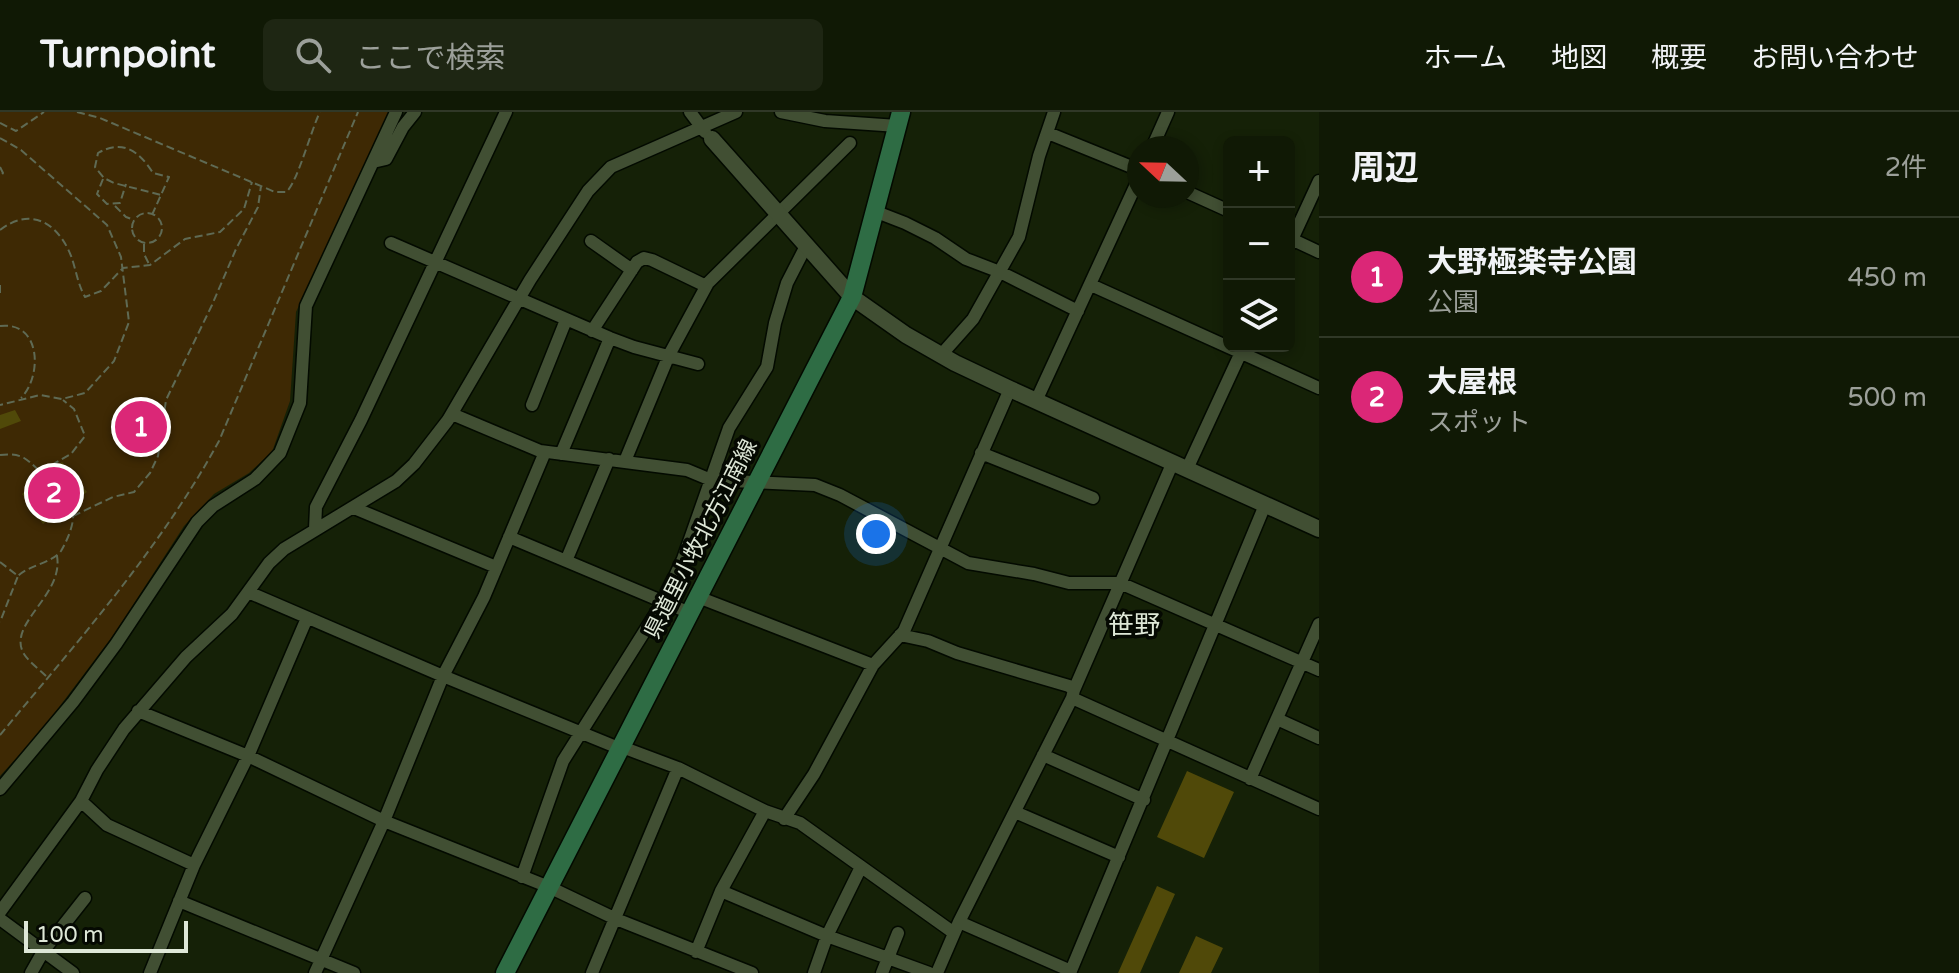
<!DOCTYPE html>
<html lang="ja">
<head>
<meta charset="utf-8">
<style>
	:root { --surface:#101905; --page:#1e2613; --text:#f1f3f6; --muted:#9ca09a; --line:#303827; --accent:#db2777 }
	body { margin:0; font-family:"Varela Round","Noto Sans JP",sans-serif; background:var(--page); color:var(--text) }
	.controls { position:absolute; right:24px; top:24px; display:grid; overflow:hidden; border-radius:12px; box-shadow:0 4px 12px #0003 }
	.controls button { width:72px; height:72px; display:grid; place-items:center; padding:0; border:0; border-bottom:2px solid var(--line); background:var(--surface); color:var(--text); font:40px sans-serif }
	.compass { position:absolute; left:1127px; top:24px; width:72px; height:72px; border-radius:50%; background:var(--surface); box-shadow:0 4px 12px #0003; rotate:292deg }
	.scale { position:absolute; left:24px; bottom:20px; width:164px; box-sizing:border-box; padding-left:8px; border:4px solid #dee7d7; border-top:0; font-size:22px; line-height:28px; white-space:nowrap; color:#dee7d7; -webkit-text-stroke:6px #050902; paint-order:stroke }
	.you { position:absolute; left:876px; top:422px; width:28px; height:28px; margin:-20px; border:6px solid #fff; border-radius:50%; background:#1a73e8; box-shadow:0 0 0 12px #1a73e833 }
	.badge { display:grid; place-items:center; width:52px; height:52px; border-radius:50%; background:var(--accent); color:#fff; font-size:26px; font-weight:700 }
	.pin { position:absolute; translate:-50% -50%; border:4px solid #fff; box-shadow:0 2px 8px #0006 }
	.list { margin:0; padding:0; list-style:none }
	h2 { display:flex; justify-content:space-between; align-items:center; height:104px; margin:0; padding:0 32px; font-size:34px }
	h2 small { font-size:26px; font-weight:400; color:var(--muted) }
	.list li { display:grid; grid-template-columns:52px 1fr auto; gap:24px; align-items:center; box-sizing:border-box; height:120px; padding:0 32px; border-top:2px solid var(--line) }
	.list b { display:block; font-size:30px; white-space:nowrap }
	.list p { margin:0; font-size:26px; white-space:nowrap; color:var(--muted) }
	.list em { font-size:26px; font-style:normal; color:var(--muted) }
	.icon { flex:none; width:44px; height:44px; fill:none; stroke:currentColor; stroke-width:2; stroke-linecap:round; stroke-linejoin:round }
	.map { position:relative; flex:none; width:1319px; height:861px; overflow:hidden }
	header { display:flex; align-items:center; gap:48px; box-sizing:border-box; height:112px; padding:0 40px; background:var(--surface); border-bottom:2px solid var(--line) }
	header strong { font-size:38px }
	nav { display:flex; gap:44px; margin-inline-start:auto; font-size:28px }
	.search { width:560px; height:72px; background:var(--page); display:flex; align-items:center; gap:20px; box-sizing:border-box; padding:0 28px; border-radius:12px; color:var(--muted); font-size:30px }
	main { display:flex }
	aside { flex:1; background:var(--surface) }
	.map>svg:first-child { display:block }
</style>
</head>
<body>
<header>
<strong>Turnpoint</strong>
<div class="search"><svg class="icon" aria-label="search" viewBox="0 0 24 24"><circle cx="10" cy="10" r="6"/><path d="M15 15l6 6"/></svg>ここで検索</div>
<nav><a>ホーム</a><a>地図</a><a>概要</a><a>お問い合わせ</a></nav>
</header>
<main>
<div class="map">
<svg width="1319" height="861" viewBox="0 0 1319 861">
	<rect width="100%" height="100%" fill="#152107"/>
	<path fill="#3e2904" d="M 0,0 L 390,0 L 296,200 L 290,289 L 272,340 L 249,361 L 214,382 L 184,414 L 115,521 L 41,619 L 0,664 Z"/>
	<path fill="#504909" d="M 15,298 L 21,309 L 0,317 L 0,303 Z
		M 62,350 L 87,380 L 43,412 L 22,382 Z
		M 1187,659 L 1234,680 L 1204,746 L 1157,725 Z
		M 1157,774 L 1175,782 L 1140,861 L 1118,861 Z
		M 1196,824 L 1223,836 L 1211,861 L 1179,861 Z"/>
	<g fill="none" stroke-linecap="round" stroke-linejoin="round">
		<g stroke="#030a00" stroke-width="15">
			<path id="minor" d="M 690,0 L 705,20
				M 781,0 L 825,9 L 898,14
				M 1048,21 L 1139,58
				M 1152,36 L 1168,0
				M 373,50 L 386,47 L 403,15 L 415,0
				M 1187,80 L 1229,99
				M 874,99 L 905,111 L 935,126 L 966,147 L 1000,160 L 1078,199
				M 1289,126 L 1319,140
				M 591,129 L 632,158
				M 391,131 L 610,226 L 634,235 L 698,252
				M 1289,134 L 1319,69
				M 1091,173 L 1319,276
				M 592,219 L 637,150 L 644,146 L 652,148 L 706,174
				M 941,243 L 973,207 L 1019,125 L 1039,44 L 1054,0
				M 1036,289 L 1139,66
				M 532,293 L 566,208
				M 452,302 L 540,339 L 687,358 L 711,368 L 815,373 L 840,383 L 968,451 L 1034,462 L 1069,471 L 1120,471 L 1319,558
				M 981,341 L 1093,386
				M 561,342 L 610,226
				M 625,349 L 669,243 L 708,171 L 850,31
				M 1187,357 L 1243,236
				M 354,396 L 496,455
				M 315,417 L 316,395 L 361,308 L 506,0
				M 509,425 L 690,501
				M 566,449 L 609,347
				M 248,480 L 443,564 L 621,637
				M 698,485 L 873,553
				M 900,523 L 928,529 L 957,541 L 1069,574 L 1074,578 L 1072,586 L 959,810 L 937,861
				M 1074,578 L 1173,350
				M 1072,586 L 1319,697
				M 138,599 L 248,644 L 384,709 L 549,775 L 616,807 L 752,861
				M 1277,607 L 1319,626
				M 622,635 L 678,656 L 765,699 L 800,711 L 954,821
				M 1043,643 L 1144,688
				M 1250,667 L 1319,512
				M 0,677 L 73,590 L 116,532 L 197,410 L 213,394 L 255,367 L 280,341 L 300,291 L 306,194 L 396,0
				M 81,689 L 107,713 L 194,753
				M 1015,700 L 1119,745
				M 784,707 L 814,662 L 873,553 L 904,519 L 1010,277
				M 522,765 L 563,649 L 663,490 L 683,447 L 729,316 L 767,255 L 775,211 L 787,171 L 806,134
				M 721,779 L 827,824 L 929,861
				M 179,789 L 354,861
				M 0,800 L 81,689 L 97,658 L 124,617 L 186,545 L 232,502 L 269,451 L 284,437 L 396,369 L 414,352 L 448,308 L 530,168 L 588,79 L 611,55 L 736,0
				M 0,807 L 73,861
				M 959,810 L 1071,859
				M 696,840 L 721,779 L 765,699
				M 31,861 L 44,838 L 85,786
				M 150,861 L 194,753 L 248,644 L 307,506
				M 315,861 L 384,709 L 443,564 L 484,485 L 545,340
				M 592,861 L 678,656
				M 814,861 L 827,824 L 861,755
				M 882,861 L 898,821
				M 1070,861 L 1265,393"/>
		</g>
		<g stroke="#030a00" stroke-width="19">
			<path id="tertiary" d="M 712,27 L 852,185 L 906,223 L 955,251 L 1010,277 L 1319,417"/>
		</g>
		<g stroke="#030a00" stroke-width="21">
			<path id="secondary" d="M 505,861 L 852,185 L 901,0"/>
		</g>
		<path stroke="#5f6a54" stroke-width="2" stroke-dasharray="8 4" stroke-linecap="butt" d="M 77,0 L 100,6 L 275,80 L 286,80 C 297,72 311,18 320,0
			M 0,11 L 16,19 L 44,0
			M 0,26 L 21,38 L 107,113 L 121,145 L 129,210 L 114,249 L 85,281 L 62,287 L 40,283 L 0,293
			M 0,55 L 3,61 L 0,65
			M 103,67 L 97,82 L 107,92 L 120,91 L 126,72
			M 115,94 L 126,105 L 134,108
			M132 116a15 15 0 1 1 30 0a15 15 0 1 1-30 0Z
			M 152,103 L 169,65 L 153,61 C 139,39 123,27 98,41 L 95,55 L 104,66 L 114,71 L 161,83
			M 0,118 C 27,97 53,107 68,137 C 76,153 76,169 85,185 L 101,179 L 123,156 L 150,153 L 185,127 L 220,120 L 244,97 L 252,70
			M 144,132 L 144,142 L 149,152
			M 0,173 L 0,184
			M 0,214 C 42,209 42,265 21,286
			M 0,343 C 8,342 17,342 24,346 C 35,352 71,391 73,403 C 74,413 66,431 61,439 C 52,451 29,453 18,464
			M 41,359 L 71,342 L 85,324 L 74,297 L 63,288
			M 73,404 L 113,385 L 134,380 L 150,361 L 158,344 L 166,288 L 212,193 L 236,137 L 258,95 L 261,74
			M 0,450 L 18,464 L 0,510
			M 46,564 C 39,557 29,550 24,542 C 6,512 64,484 57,444
			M 0,623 C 78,529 160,437 219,329 L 358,0"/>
		<use href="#minor" stroke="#414f33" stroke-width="12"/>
		<use href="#tertiary" stroke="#414f33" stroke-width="16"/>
		<use href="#secondary" stroke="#2e6c44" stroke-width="18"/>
	</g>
	<g text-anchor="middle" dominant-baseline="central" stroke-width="7" stroke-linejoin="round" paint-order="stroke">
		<g font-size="22" fill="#dee7d7" stroke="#050902">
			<text transform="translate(701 427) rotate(-63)">県道里小牧北方江南線</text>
		</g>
		<g font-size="26" fill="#dee7d7" stroke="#050902">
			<text x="1134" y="513">笹野</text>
		</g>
	</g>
</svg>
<div class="controls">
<button>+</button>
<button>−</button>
<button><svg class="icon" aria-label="layers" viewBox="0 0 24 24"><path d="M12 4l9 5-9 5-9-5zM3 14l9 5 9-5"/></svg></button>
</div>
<svg class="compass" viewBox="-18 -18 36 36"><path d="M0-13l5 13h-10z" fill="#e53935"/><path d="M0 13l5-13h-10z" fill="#9ca09a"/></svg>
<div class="scale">100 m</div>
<div class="you"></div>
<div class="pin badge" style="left:141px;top:315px">1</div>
<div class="pin badge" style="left:54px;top:381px">2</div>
</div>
<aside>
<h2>周辺<small>2件</small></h2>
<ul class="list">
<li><span class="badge">1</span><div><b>大野極楽寺公園</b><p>公園</p></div><em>450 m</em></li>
<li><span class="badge">2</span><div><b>大屋根</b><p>スポット</p></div><em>500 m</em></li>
</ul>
</aside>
</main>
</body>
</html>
